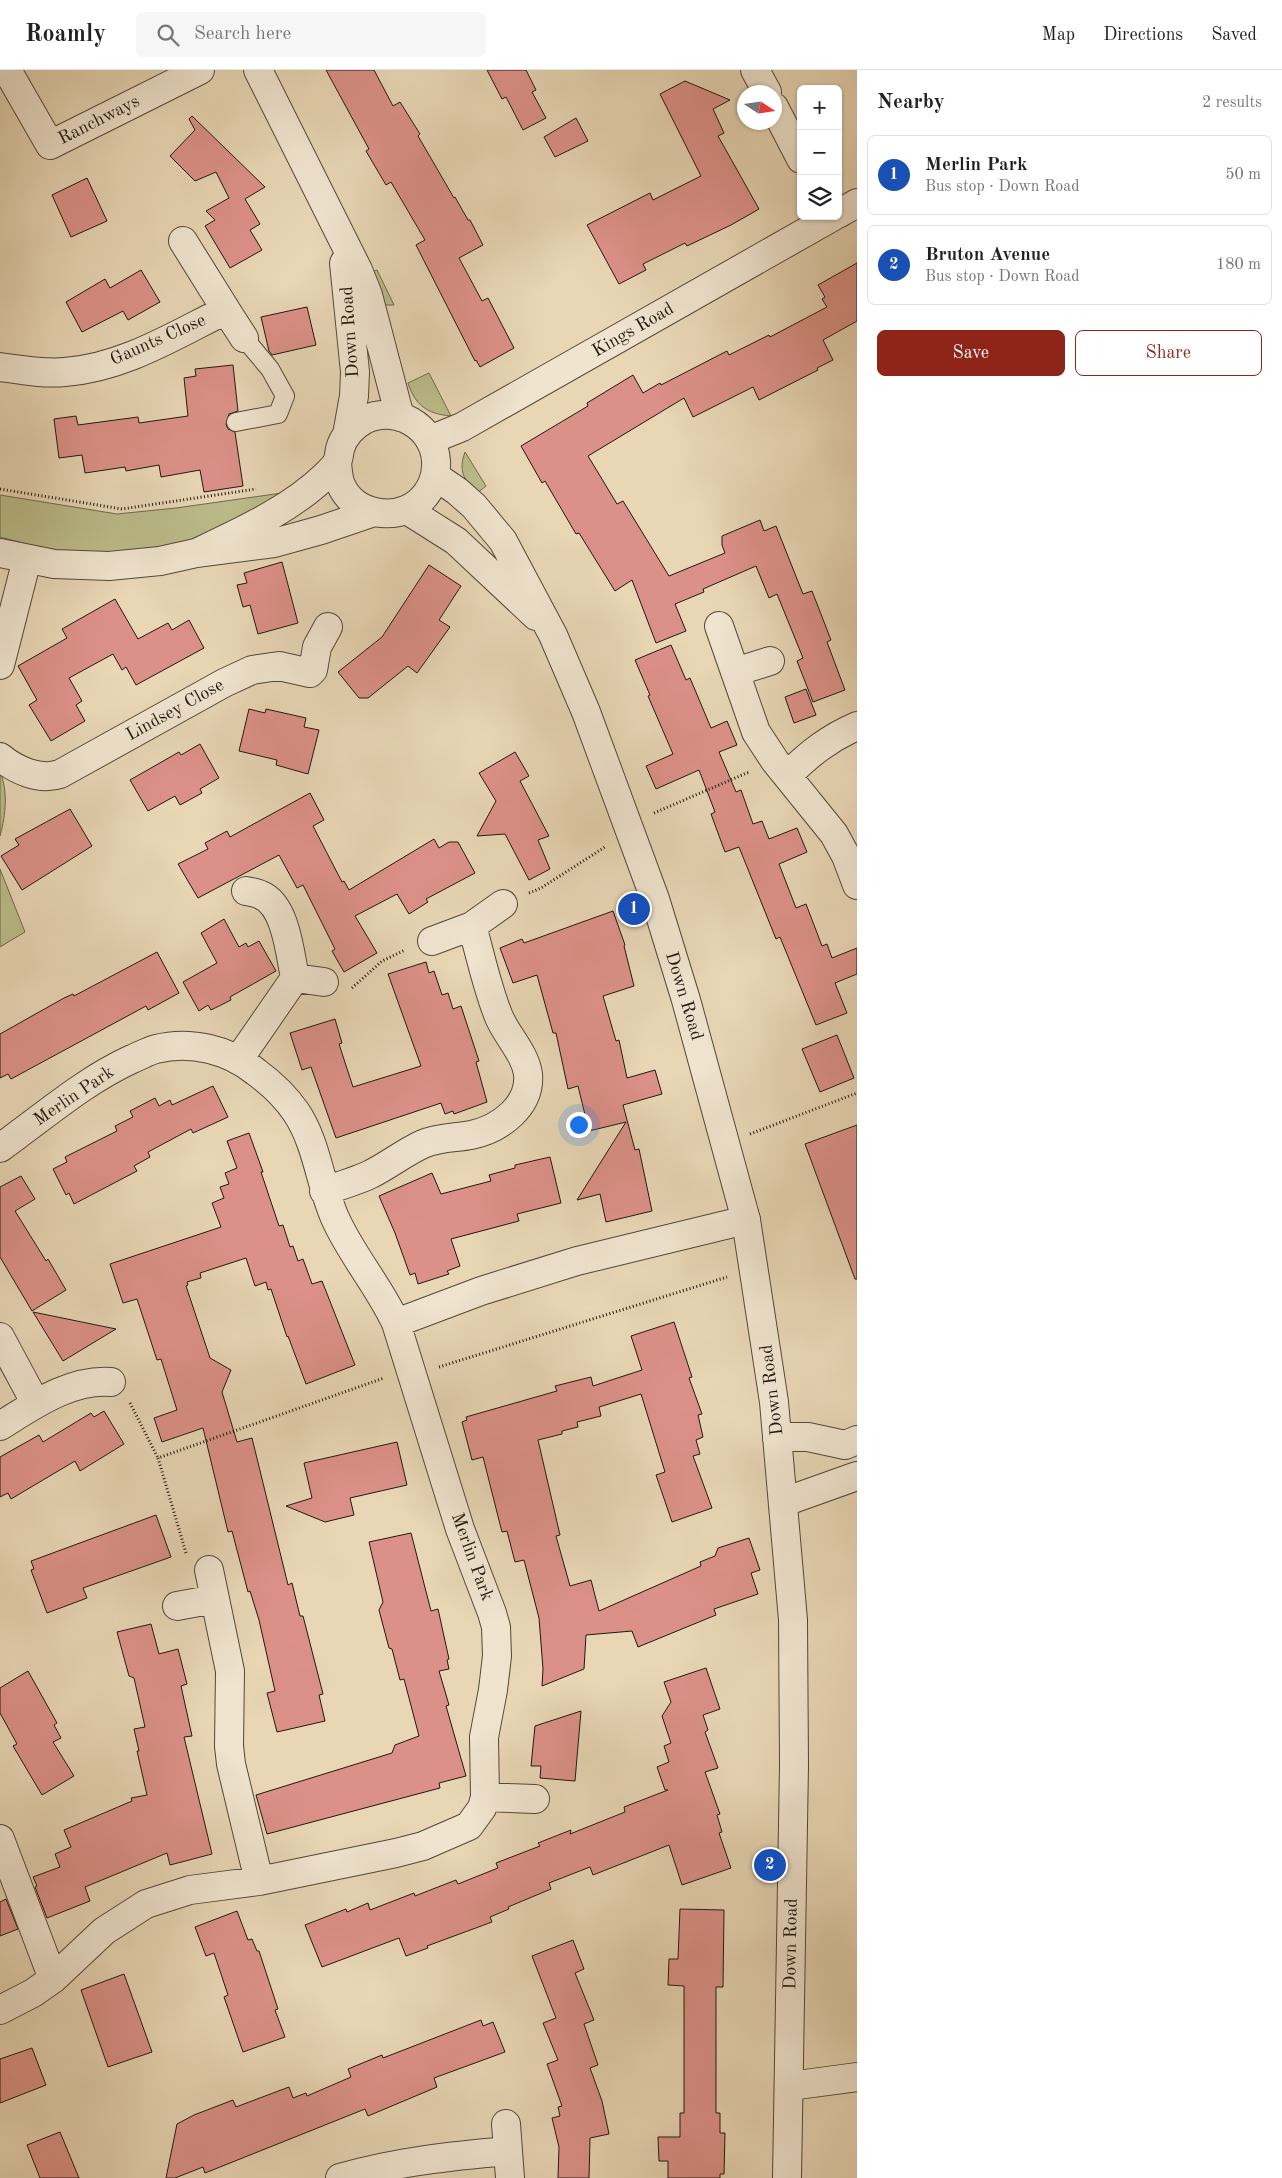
<!DOCTYPE html>
<html lang="en">
<head>
<meta charset="utf-8">
<style>
	:root { --surface:#fff; --page:#f6f6f6; --text:#222; --muted:#767676; --line:#e0e0e0; --accent:#8f2418 }
	body { margin:0; font-family:"Old Standard TT",serif; background:var(--page); color:var(--text) }
	.controls { position:absolute; right:15px; top:15px; display:grid; overflow:hidden; border-radius:8px; box-shadow:0 1px 4px #0004 }
	.controls button { width:45px; height:45px; display:grid; place-items:center; padding:0; border:0; border-bottom:1px solid var(--line); background:var(--surface); color:var(--text); font:25px sans-serif }
	.compass { position:absolute; left:737px; top:15px; width:45px; height:45px; border-radius:50%; background:var(--surface); box-shadow:0 1px 4px #0004; rotate:102deg }
	.you { position:absolute; left:578px; top:1054px; width:18px; height:18px; margin:-12px; border:4px solid #fff; border-radius:50%; background:#1a73e8; box-shadow:0 0 0 8px #1a73e833 }
	.badge { display:grid; place-items:center; width:32px; height:32px; border-radius:50%; background:var(--accent); color:#fff; font-size:16px; font-weight:700 }
	.pin { position:absolute; translate:-50% -50%; border:2px solid #fff; box-shadow:0 1px 5px #0006 }
	.list { margin:0; padding:0; list-style:none }
	h2 { display:flex; justify-content:space-between; align-items:center; height:65px; margin:0; padding:0 20px; font-size:21px }
	h2 small { font-size:16px; font-weight:400; color:var(--muted) }
	.list li { display:grid; grid-template-columns:32px 1fr auto; gap:15px; align-items:center; box-sizing:border-box; height:80px; margin:0 10px 10px; padding:0 10px; border:1px solid var(--line); border-radius:8px }
	.list b { display:block; font-size:19px; white-space:nowrap }
	.list p { margin:0; font-size:16px; white-space:nowrap; color:var(--muted) }
	.list em { font-size:16px; font-style:normal; color:var(--muted) }
	.actions { display:flex; gap:10px; padding:15px 20px }
	.actions a { flex:1; padding:11px 0; border:1px solid var(--accent); border-radius:8px; text-align:center; font-size:18px; color:var(--accent) }
	.actions .main { background:var(--accent); color:#fff }
	.icon { flex:none; width:28px; height:28px; fill:none; stroke:currentColor; stroke-width:2; stroke-linecap:round; stroke-linejoin:round }
	.map { position:relative; flex:none; width:857px; height:2108px; overflow:hidden }
	header { display:flex; align-items:center; gap:30px; box-sizing:border-box; height:70px; padding:0 25px; background:var(--surface); border-bottom:1px solid var(--line) }
	header strong { font-size:24px }
	nav { display:flex; gap:28px; margin-inline-start:auto; font-size:18px }
	.search { width:350px; height:45px; background:var(--page); display:flex; align-items:center; gap:12px; box-sizing:border-box; padding:0 18px; border-radius:8px; color:var(--muted); font-size:19px }
	main { display:flex }
	aside { flex:1; background:var(--surface) }
	.map>svg:first-child { display:block }
</style>
</head>
<body>
<header>
<strong>Roamly</strong>
<div class="search"><svg class="icon" aria-label="search" viewBox="0 0 24 24"><circle cx="10" cy="10" r="6"/><path d="M15 15l6 6"/></svg>Search here</div>
<nav><a>Map</a><a>Directions</a><a>Saved</a></nav>
</header>
<main>
<div class="map">
<svg width="857" height="2108" viewBox="0 0 857 2108">
	<rect width="100%" height="100%" fill="#e8d6b5"/>
	<filter id="stains"><feTurbulence type="fractalNoise" baseFrequency=".004" numOctaves="4"/><feColorMatrix values="0 0 0 0 .2 0 0 0 0 .09 0 0 0 0 .02 0 0 0 .5 -.17"/></filter>
	<radialGradient id="worn" r=".72"><stop offset=".6" stop-color="#630" stop-opacity="0"/><stop offset="1" stop-color="#630" stop-opacity=".3"/></radialGradient>
	<path fill="#bbbc8a" stroke="#6e6a4d" d="M 377,200 L 394,235 L 383,235 L 371,202 Z
		M 429,303 L 451,346 C 427,344 415,335 408,313 Z
		M 465,382 L 486,416 L 476,424 C 464,409 458,401 465,382 Z
		M 282,423 L 286,427 L 194,470 L 167,476 L 113,482 L 54,481 L 0,467 L 0,425 L 117,444 L 176,438 Z
		M 0,701 C 8,722 6,744 0,766 Z
		M 0,799 L 25,862 L 0,877 Z"/>
	<path fill="#dc9188" stroke="#201810" d="M 326,0 L 374,0 L 393,36 L 400,32 L 420,64 L 418,66 L 454,128 L 455,127 L 468,150 L 470,150 L 483,175 L 459,188 L 482,231 L 488,228 L 514,278 L 480,297 L 476,290 L 475,291 L 416,175 L 425,170 L 391,112 L 386,115 L 366,81 L 369,79 Z
		M 487,0 L 526,0 L 536,20 L 532,22 L 546,48 L 523,60 L 506,27 L 502,29 Z
		M 685,11 L 730,30 L 713,39 L 724,63 L 718,66 L 759,139 L 731,155 L 687,176 L 685,173 L 643,194 L 646,200 L 619,214 L 587,155 L 650,123 L 653,130 L 701,106 L 660,24 Z
		M 192,46 L 265,117 L 245,129 L 260,154 L 250,160 L 262,180 L 230,198 L 205,156 L 215,150 L 206,141 L 229,128 L 216,102 L 195,111 L 170,86 L 195,60 L 189,49 Z
		M 576,48 L 588,71 L 555,87 L 544,67 Z
		M 87,108 L 107,151 L 71,167 L 52,125 Z
		M 857,193 L 857,251 L 823,270 L 833,290 L 817,298 L 818,300 L 759,330 L 753,317 L 693,347 L 684,328 L 588,386 L 617,434 L 623,431 L 669,506 L 725,483 L 722,475 L 722,466 L 760,450 L 764,461 L 776,456 L 803,524 L 812,521 L 831,570 L 827,572 L 845,620 L 813,632 L 797,591 L 803,588 L 777,524 L 769,528 L 756,496 L 703,519 L 704,522 L 675,534 L 686,561 L 656,573 L 632,510 L 615,521 L 579,463 L 576,464 L 545,411 L 542,413 L 521,376 L 588,336 L 587,333 L 633,305 L 643,323 L 660,313 L 661,315 L 727,281 L 729,285 L 769,265 L 770,267 L 827,237 L 822,229 L 825,227 L 818,215 Z
		M 141,200 L 160,232 L 128,250 L 123,241 L 82,262 L 66,232 L 105,209 L 110,218 Z
		M 307,237 L 316,275 L 272,285 L 269,281 L 261,247 Z
		M 233,295 L 238,341 L 229,344 L 226,354 L 228,359 L 235,362 L 243,416 L 204,422 L 200,400 L 161,407 L 159,395 L 126,401 L 125,397 L 85,403 L 82,385 L 59,388 L 54,349 L 76,346 L 78,355 L 138,347 L 139,353 L 188,346 L 184,308 L 196,306 L 195,299 Z
		M 282,492 L 298,553 L 258,564 L 250,535 L 243,537 L 237,515 L 247,513 L 244,503 Z
		M 429,495 L 461,516 L 439,550 L 450,557 L 417,603 L 408,596 L 368,628 L 359,628 L 338,602 L 382,567 Z
		M 115,529 L 138,569 L 168,553 L 172,560 L 189,550 L 204,578 L 136,615 L 126,597 L 122,600 L 113,584 L 69,608 L 82,631 L 76,635 L 85,651 L 51,671 L 29,635 L 37,630 L 18,596 L 67,568 L 62,559 Z
		M 671,575 L 686,610 L 690,608 L 711,658 L 727,651 L 737,675 L 719,682 L 736,722 L 741,720 L 753,754 L 762,751 L 769,769 L 797,758 L 807,782 L 779,794 L 796,838 L 806,834 L 822,876 L 827,874 L 832,888 L 857,878 L 857,904 L 835,913 L 847,943 L 816,955 L 780,867 L 776,869 L 739,777 L 725,782 L 711,744 L 715,742 L 699,700 L 656,719 L 646,696 L 673,684 L 648,626 L 650,625 L 635,590 Z
		M 806,619 L 816,645 L 794,653 L 785,627 Z
		M 249,639 L 265,643 L 266,639 L 306,648 L 304,657 L 319,660 L 308,704 L 276,695 L 277,690 L 239,681 Z
		M 200,674 L 219,708 L 200,719 L 202,723 L 180,735 L 175,726 L 148,741 L 130,710 L 179,682 L 181,685 Z
		M 515,682 L 529,706 L 520,711 L 549,766 L 538,770 L 550,799 L 529,810 L 505,764 L 477,766 L 496,731 L 479,703 Z
		M 310,723 L 324,750 L 313,756 L 342,812 L 344,811 L 349,820 L 434,769 L 439,778 L 449,772 L 458,772 L 475,803 L 426,829 L 428,832 L 409,844 L 397,824 L 355,846 L 377,883 L 344,902 L 332,881 L 335,879 L 303,815 L 297,818 L 279,785 L 198,828 L 178,794 L 208,779 L 205,773 L 227,761 L 230,767 Z
		M 70,739 L 92,776 L 22,820 L 1,786 L 19,775 L 15,769 Z
		M 613,841 L 625,875 L 624,876 L 634,916 L 603,926 L 616,971 L 619,970 L 627,1008 L 655,1000 L 662,1024 L 623,1035 L 635,1080 L 639,1079 L 652,1141 L 606,1152 L 600,1124 L 577,1130 L 626,1052 L 589,1061 L 578,1016 L 568,1019 L 556,963 L 553,963 L 537,905 L 513,913 L 500,878 L 522,869 L 524,873 Z
		M 224,849 L 239,877 L 246,873 L 248,877 L 259,871 L 276,901 L 230,927 L 231,930 L 211,940 L 208,935 L 199,941 L 183,912 L 217,893 L 201,863 Z
		M 157,882 L 179,923 L 148,940 L 146,936 L 11,1009 L 8,1004 L 0,1008 L 0,964 L 64,928 L 73,924 L 74,926 Z
		M 426,892 L 429,903 L 434,901 L 442,925 L 448,923 L 453,939 L 461,936 L 479,991 L 476,992 L 487,1032 L 454,1044 L 453,1041 L 445,1044 L 441,1033 L 336,1068 L 311,997 L 302,1000 L 290,963 L 335,949 L 342,973 L 339,974 L 353,1017 L 421,996 L 388,904 Z
		M 837,965 L 854,1008 L 820,1022 L 802,979 Z
		M 213,1016 L 228,1047 L 193,1063 L 191,1059 L 148,1082 L 150,1087 L 134,1096 L 137,1101 L 74,1134 L 69,1123 L 66,1125 L 53,1099 L 67,1092 L 65,1087 L 117,1061 L 115,1056 L 133,1047 L 130,1041 L 155,1028 L 159,1036 L 170,1030 L 172,1035 Z
		M 857,1055 L 857,1209 L 855,1209 L 805,1074 Z
		M 249,1063 L 263,1102 L 261,1102 L 279,1156 L 283,1155 L 290,1177 L 293,1176 L 298,1191 L 303,1189 L 312,1214 L 322,1211 L 355,1295 L 306,1314 L 288,1266 L 287,1267 L 271,1219 L 268,1220 L 266,1212 L 255,1216 L 246,1188 L 200,1203 L 201,1208 L 187,1212 L 188,1215 L 186,1216 L 210,1288 L 231,1300 L 222,1322 L 237,1372 L 252,1368 L 288,1515 L 292,1513 L 300,1546 L 303,1546 L 323,1624 L 319,1625 L 325,1651 L 277,1662 L 267,1623 L 275,1621 L 259,1550 L 250,1521 L 248,1522 L 232,1461 L 228,1462 L 203,1358 L 162,1372 L 154,1348 L 177,1340 L 161,1289 L 157,1290 L 137,1229 L 123,1233 L 110,1194 L 221,1157 L 212,1133 L 224,1128 L 220,1117 L 229,1114 L 225,1103 L 237,1098 L 227,1071 Z
		M 550,1087 L 561,1133 L 517,1144 L 519,1151 L 451,1169 L 460,1196 L 447,1201 L 449,1204 L 418,1214 L 415,1203 L 410,1205 L 395,1163 L 379,1126 L 432,1103 L 441,1124 L 491,1111 L 489,1105 L 515,1098 L 515,1095 Z
		M 21,1106 L 35,1129 L 15,1141 L 46,1191 L 48,1189 L 66,1220 L 32,1241 L 0,1187 L 0,1117 Z
		M 33,1242 L 116,1259 L 63,1291 Z
		M 674,1252 L 692,1307 L 689,1308 L 702,1344 L 698,1345 L 703,1367 L 696,1370 L 700,1384 L 693,1386 L 712,1438 L 672,1452 L 656,1405 L 665,1402 L 641,1324 L 599,1337 L 601,1346 L 577,1352 L 578,1357 L 562,1361 L 562,1364 L 538,1370 L 560,1465 L 556,1466 L 570,1516 L 591,1510 L 599,1541 L 701,1496 L 700,1492 L 715,1486 L 718,1478 L 749,1468 L 760,1500 L 751,1503 L 758,1524 L 714,1539 L 716,1545 L 638,1577 L 632,1561 L 586,1565 L 584,1599 L 542,1616 L 543,1599 L 539,1548 L 524,1490 L 515,1492 L 507,1461 L 502,1462 L 483,1387 L 472,1390 L 462,1352 L 467,1350 L 466,1347 L 557,1321 L 555,1316 L 591,1307 L 593,1316 L 642,1300 L 631,1266 Z
		M 104,1341 L 124,1374 L 80,1401 L 75,1391 L 11,1429 L 8,1423 L 0,1427 L 0,1387 L 39,1365 L 43,1372 L 91,1343 L 94,1347 Z
		M 397,1372 L 407,1415 L 350,1428 L 354,1445 L 325,1452 L 286,1436 L 312,1428 L 304,1393 Z
		M 156,1445 L 171,1487 L 83,1518 L 87,1528 L 47,1543 L 31,1500 L 34,1499 L 31,1491 Z
		M 411,1463 L 431,1541 L 438,1539 L 449,1589 L 447,1590 L 449,1599 L 439,1601 L 449,1635 L 446,1636 L 466,1706 L 439,1713 L 440,1718 L 267,1764 L 256,1725 L 392,1683 L 395,1675 L 419,1666 L 404,1609 L 400,1610 L 392,1579 L 389,1578 L 379,1540 L 383,1532 L 369,1472 Z
		M 151,1554 L 159,1584 L 178,1579 L 187,1614 L 181,1616 L 192,1666 L 184,1667 L 212,1784 L 170,1795 L 167,1783 L 85,1817 L 90,1831 L 47,1848 L 35,1817 L 37,1816 L 33,1807 L 60,1797 L 55,1784 L 71,1777 L 64,1760 L 132,1731 L 131,1728 L 147,1725 L 137,1681 L 139,1681 L 134,1659 L 145,1657 L 134,1608 L 129,1606 L 117,1562 Z
		M 706,1598 L 720,1639 L 703,1645 L 708,1660 L 705,1662 L 718,1698 L 705,1702 L 720,1744 L 717,1745 L 722,1762 L 719,1763 L 731,1798 L 682,1815 L 669,1775 L 593,1805 L 590,1797 L 549,1813 L 551,1819 L 508,1837 L 509,1839 L 490,1847 L 492,1852 L 427,1876 L 428,1878 L 406,1886 L 399,1868 L 322,1897 L 305,1855 L 346,1839 L 347,1842 L 368,1833 L 370,1840 L 414,1823 L 415,1826 L 456,1810 L 458,1814 L 498,1798 L 496,1793 L 540,1776 L 538,1773 L 571,1760 L 570,1764 L 625,1742 L 624,1737 L 668,1720 L 665,1720 L 657,1697 L 669,1692 L 664,1676 L 671,1673 L 662,1646 L 671,1632 L 664,1612 Z
		M 28,1601 L 57,1653 L 54,1655 L 61,1668 L 53,1672 L 74,1706 L 42,1725 L 13,1676 L 17,1674 L 0,1643 L 0,1618 Z
		M 581,1641 L 575,1711 L 540,1708 L 541,1696 L 531,1696 L 535,1656 Z
		M 6,1829 L 18,1859 L 0,1866 L 0,1832 Z
		M 680,1839 L 724,1840 L 723,1917 L 716,1917 L 716,2043 L 720,2043 L 720,2063 L 725,2063 L 724,2104 L 720,2104 L 720,2108 L 668,2108 L 668,2091 L 659,2091 L 658,2067 L 680,2067 L 680,2043 L 684,2043 L 684,1916 L 668,1915 L 669,1889 L 678,1889 Z
		M 237,1841 L 248,1870 L 252,1869 L 257,1881 L 259,1881 L 278,1939 L 275,1940 L 285,1967 L 243,1982 L 224,1927 L 228,1925 L 214,1883 L 206,1886 L 195,1857 Z
		M 573,1870 L 584,1899 L 575,1903 L 594,1950 L 584,1954 L 598,1995 L 590,1998 L 602,2031 L 609,2064 L 590,2068 L 589,2108 L 558,2108 L 559,2077 L 552,2048 L 560,2046 L 558,2037 L 562,2036 L 547,1994 L 558,1990 L 543,1953 L 556,1948 L 532,1886 Z
		M 124,1904 L 152,1982 L 108,1997 L 81,1920 Z
		M 481,1950 L 483,1956 L 493,1952 L 505,1982 L 434,2008 L 437,2017 L 368,2046 L 365,2039 L 205,2103 L 203,2097 L 175,2108 L 166,2108 L 177,2054 L 194,2045 L 233,2030 L 236,2037 L 289,2017 L 293,2028 L 306,2023 L 307,2026 L 351,2007 L 348,1999 L 382,1985 L 383,1988 Z
		M 32,1978 L 46,2015 L 0,2033 L 0,1989 Z
		M 60,2062 L 79,2108 L 40,2108 L 27,2075 Z"/>
	<g fill="none" stroke-linecap="round" stroke-linejoin="round">
		<g stroke="#524839" stroke-width="20">
			<path id="service" d="M 236,352 L 278,344 L 285,326 L 270,299 L 244,268"/>
		</g>
		<g stroke="#524839" stroke-width="30">
			<path id="minor" d="M 7,0 L 50,75 L 200,0
				M 755,0 L 767,22
				M 774,37 L 801,89
				M 838,144 L 857,133
				M 226,240 L 244,268
				M 0,297 C 21,300 44,304 65,302 C 123,298 175,265 226,240 L 183,171
				M 430,370 L 462,357 L 834,146
				M 719,556 L 756,662 L 775,691 L 834,764 L 846,786 L 857,815
				M 0,595 L 27,489
				M 735,602 L 770,591
				M 0,687 C 16,700 39,711 60,704 L 224,613 L 252,600 L 279,596 L 310,603 L 313,600 L 317,577 L 328,557
				M 788,705 C 809,684 829,668 857,656
				M 432,871 L 472,856 L 503,834
				M 295,908 L 324,912
				M 239,989 L 295,908 C 290,884 286,835 261,825 C 257,823 251,822 246,821
				M 0,1078 C 43,1047 84,1011 132,989 C 140,986 148,981 156,979 C 191,970 229,980 256,1002 C 271,1013 285,1026 296,1042 C 317,1073 320,1114 335,1148 C 352,1186 379,1216 396,1253
				M 324,1121 C 340,1116 356,1111 371,1104 C 389,1095 405,1082 423,1074 C 439,1067 455,1068 471,1065 C 500,1059 531,1036 528,1004 C 525,983 507,966 499,947 C 487,918 481,887 472,856
				M 0,1267 L 36,1334
				M 0,1356 C 34,1335 70,1309 111,1312
				M 777,1367 L 808,1367 L 845,1375 L 857,1370
				M 784,1432 L 857,1406
				M 209,1500 L 230,1601 L 229,1676 L 231,1694 L 259,1811
				M 177,1536 L 215,1529
				M 485,1727 L 535,1729
				M 0,1769 L 53,1909
				M 0,1940 L 33,1923 L 53,1909 L 104,1861 L 146,1834 L 190,1820 L 259,1811 L 396,1783 L 423,1776 L 469,1756 L 482,1738 L 485,1727 L 484,1667 L 493,1620 L 497,1586 L 496,1557 L 492,1543 L 460,1459 L 396,1253 L 481,1221 L 577,1191 L 746,1150
				M 790,2016 L 857,2007
				M 508,2081 L 510,2108
				M 340,2108 C 395,2092 451,2086 508,2081 L 506,2054"/>
		</g>
		<g stroke="#524839" stroke-width="30">
			<path id="tertiary" d="M 258,0 L 358,200 L 368,225 L 400,347
				M 344,193 L 355,302 L 354,326 L 347,365
				M 435,406 L 457,421 L 474,436 L 503,471 L 553,565 L 586,642 L 655,829 L 686,930 L 746,1150 L 774,1332 L 793,1550 L 794,1695 L 787,2108
				M 407,440 L 456,471 L 536,546
				M 0,483 L 54,494 L 109,496 L 160,491 L 196,483 L 274,473 L 321,460 L 374,442
				M 196,483 C 240,462 290,440 326,405 C 329,402 334,397 336,394 C 339,390 339,383 340,379 C 343,367 353,356 364,350 C 395,334 434,356 436,391 C 437,407 430,422 419,432 C 395,452 354,445 341,415 C 338,408 338,401 337,393"/>
		</g>
		<path stroke="#201810" stroke-width="3" stroke-dasharray="1 2.5" stroke-linecap="butt" d="M 0,419 L 122,439 L 256,419
			M 654,743 L 749,702
			M 529,823 L 541,818 L 605,777
			M 352,918 L 382,891 L 405,880
			M 750,1064 L 857,1023
			M 439,1297 L 727,1207
			M 130,1333 L 158,1388
			M 186,1483 L 158,1388 L 384,1308"/>
		<use href="#service" stroke="#f0e4cf" stroke-width="18"/>
		<use href="#minor" stroke="#f0e4cf" stroke-width="28"/>
		<use href="#tertiary" stroke="#f0e4cf" stroke-width="28"/>
	</g>
	<g text-anchor="middle" dominant-baseline="central" stroke-width="4" stroke-linejoin="round" paint-order="stroke">
		<g font-size="18" fill="#201810" stroke="#f0e4cf">
			<text transform="translate(99 50) rotate(-27)">Ranchways</text>
			<text transform="translate(633 260) rotate(-30)">Kings Road</text>
			<text transform="translate(350 262) rotate(-94)">Down Road</text>
			<text transform="translate(158 270) rotate(-24)">Gaunts Close</text>
			<text transform="translate(175 640) rotate(-29)">Lindsey Close</text>
			<text transform="translate(684 926) rotate(73)">Down Road</text>
			<text transform="translate(74 1026) rotate(-34)">Merlin Park</text>
			<text transform="translate(772 1320) rotate(-97)">Down Road</text>
			<text transform="translate(472 1487) rotate(70)">Merlin Park</text>
			<text transform="translate(791 1874) rotate(-89)">Down Road</text>
		</g>
	</g>
	<rect width="100%" height="100%" filter="url(#stains)"/>
	<rect width="100%" height="100%" fill="url(#worn)"/>
</svg>
<div class="controls">
<button>+</button>
<button>−</button>
<button><svg class="icon" aria-label="layers" viewBox="0 0 24 24"><path d="M12 4l9 5-9 5-9-5zM3 14l9 5 9-5"/></svg></button>
</div>
<svg class="compass" viewBox="-18 -18 36 36"><path d="M0-13l5 13h-10z" fill="#e53935"/><path d="M0 13l5-13h-10z" fill="#767676"/></svg>
<div class="you"></div>
<div class="pin badge" style="left:634px;top:839px;background:#1a4fb4">1</div>
<div class="pin badge" style="left:770px;top:1795px;background:#1a4fb4">2</div>
</div>
<aside>
<h2>Nearby<small>2 results</small></h2>
<ul class="list">
<li><span class="badge" style="background:#1a4fb4">1</span><div><b>Merlin Park</b><p>Bus stop · Down Road</p></div><em>50 m</em></li>
<li><span class="badge" style="background:#1a4fb4">2</span><div><b>Bruton Avenue</b><p>Bus stop · Down Road</p></div><em>180 m</em></li>
</ul>
<div class="actions"><a class="main">Save</a><a>Share</a></div>
</aside>
</main>
</body>
</html>
